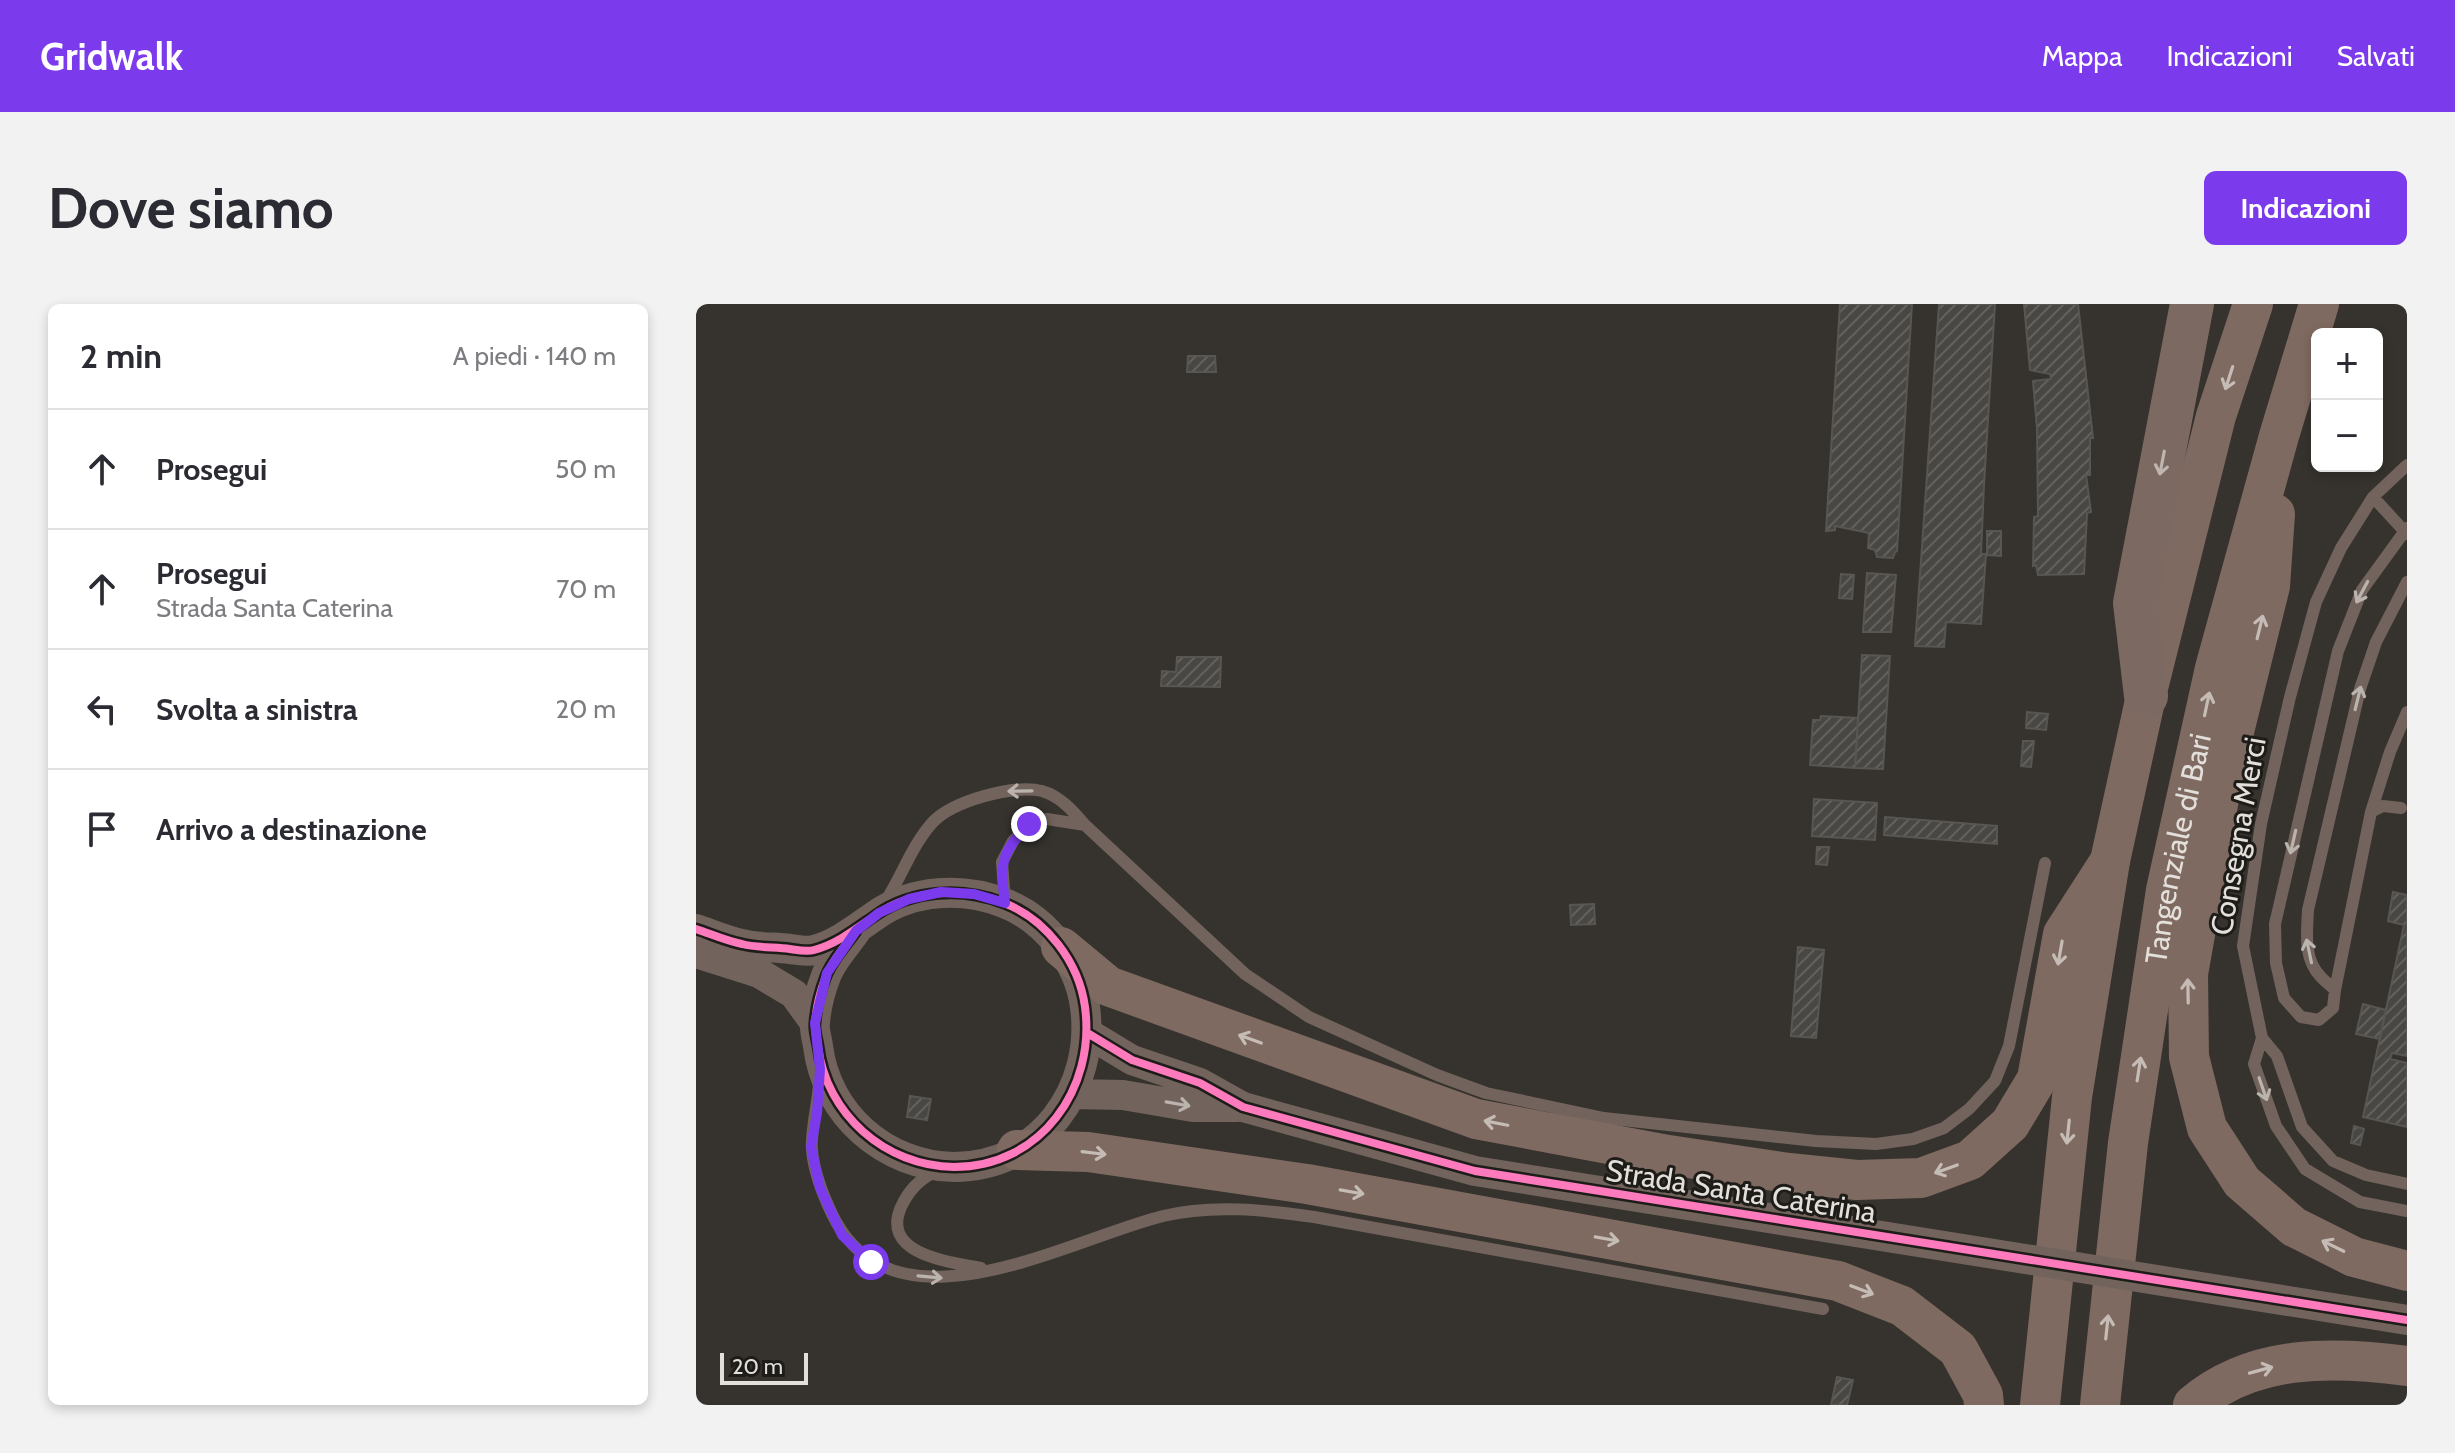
<!DOCTYPE html>
<html lang="it">
<head>
<meta charset="utf-8">
<style>
	:root { --surface:#fff; --page:#f2f2f3; --text:#2b2b33; --muted:#7c7c81; --line:#e1e1e2; --accent:#7c3aed }
	body { margin:0; font-family:Cabin,sans-serif; background:var(--page); color:var(--text) }
	.controls { position:absolute; right:24px; top:24px; display:grid; overflow:hidden; border-radius:12px; box-shadow:0 4px 12px #0003 }
	.controls button { width:72px; height:72px; display:grid; place-items:center; padding:0; border:0; border-bottom:2px solid var(--line); background:var(--surface); color:var(--text); font:40px sans-serif }
	.scale { position:absolute; left:24px; bottom:20px; width:88px; box-sizing:border-box; padding-left:8px; border:4px solid #e3dfda; border-top:0; font-size:22px; line-height:28px; white-space:nowrap; color:#e3dfda; -webkit-text-stroke:6px #1e1c18; paint-order:stroke }
	.stop { position:absolute; width:24px; height:24px; margin:-18px; border:6px solid #7c3aed; border-radius:50%; background:#fff }
	.stop.end { background:#7c3aed; border-color:#fff; box-shadow:0 2px 8px #0008 }
	.list { margin:0; padding:0; list-style:none }
	h2 { display:flex; justify-content:space-between; align-items:center; height:104px; margin:0; padding:0 32px; font-size:34px }
	h2 small { font-size:26px; font-weight:400; color:var(--muted) }
	.list li { display:grid; grid-template-columns:52px 1fr auto; gap:24px; align-items:center; box-sizing:border-box; height:120px; padding:0 32px; border-top:2px solid var(--line) }
	.list b { display:block; font-size:30px; white-space:nowrap }
	.list p { margin:0; font-size:26px; white-space:nowrap; color:var(--muted) }
	.list em { font-size:26px; font-style:normal; color:var(--muted) }
	.icon { flex:none; width:44px; height:44px; fill:none; stroke:currentColor; stroke-width:2; stroke-linecap:round; stroke-linejoin:round }
	.map { position:relative; flex:none; width:1711px; height:1101px; overflow:hidden; border-radius:12px }
	header { display:flex; align-items:center; gap:48px; box-sizing:border-box; height:112px; padding:0 40px; background:var(--accent); color:#fff }
	header strong { font-size:38px }
	nav { display:flex; gap:44px; margin-inline-start:auto; font-size:28px }
	.intro { display:flex; align-items:center; justify-content:space-between; box-sizing:border-box; height:192px; padding:0 48px }
	h1 { margin:0; font-size:56px }
	.button { padding:20px 36px; border-radius:12px; background:var(--accent); color:#fff; font-size:28px; font-weight:700 }
	main { display:flex; gap:48px; padding:0 48px }
	aside { flex:1; background:var(--surface); border-radius:12px; box-shadow:0 4px 12px #0003 }
	.map>svg:first-child { display:block }
</style>
</head>
<body>
<header>
<strong>Gridwalk</strong>
<nav><a>Mappa</a><a>Indicazioni</a><a>Salvati</a></nav>
</header>
<div class="intro"><h1>Dove siamo</h1><a class="button">Indicazioni</a></div>
<main>
<aside>
<h2>2 min<small>A piedi · 140 m</small></h2>
<ul class="list">
<li><svg class="icon" aria-label="ahead" viewBox="0 0 24 24"><path d="M12 20V5M6 11l6-6 6 6"/></svg><div><b>Prosegui</b></div><em>50 m</em></li>
<li><svg class="icon" aria-label="ahead" viewBox="0 0 24 24"><path d="M12 20V5M6 11l6-6 6 6"/></svg><div><b>Prosegui</b><p>Strada Santa Caterina</p></div><em>70 m</em></li>
<li><svg class="icon" aria-label="left" viewBox="0 0 24 24"><path d="M17 20v-9H6M10 6l-5 5 5 5"/></svg><div><b>Svolta a sinistra</b></div><em>20 m</em></li>
<li><svg class="icon" aria-label="arrive" viewBox="0 0 24 24"><path d="M6 21V4h12l-3 4 3 4H6"/></svg><div><b>Arrivo a destinazione</b></div></li>
</ul>
</aside>
<div class="map">
<svg width="1711" height="1101" viewBox="0 0 1711 1101">
	<defs>
		<pattern id="building-hatch" width="6" height="6" patternUnits="userSpaceOnUse" patternTransform="scale(2)"><rect width="6" height="6" fill="#484743"/><path d="M-1 1l2-2M0 6l6-6M5 7l2-2" fill="none" stroke="#62615e"/></pattern>
	</defs>
	<rect width="100%" height="100%" fill="#36332e"/>
	<path fill="url(#building-hatch)" stroke="#585652" stroke-width="2" d="M 1144,0 L 1216,0 L 1201,247 L 1199,248 L 1197,254 L 1181,253 L 1179,246 L 1172,244 L 1173,229 L 1139,222 L 1139,226 L 1130,227 Z
		M 1243,0 L 1299,0 L 1288,181 L 1285,250 L 1290,250 L 1285,320 L 1250,318 L 1248,343 L 1219,342 Z
		M 1328,0 L 1382,0 L 1397,134 L 1394,134 L 1394,171 L 1390,171 L 1395,208 L 1391,209 L 1388,270 L 1342,271 L 1340,261 L 1337,262 L 1338,213 L 1342,212 L 1341,125 L 1337,77 L 1355,75 L 1354,70 L 1334,66 Z
		M 492,52 L 519,52 L 520,68 L 491,68 Z
		M 1291,227 L 1305,227 L 1305,252 L 1291,251 Z
		M 1171,269 L 1200,271 L 1195,328 L 1167,328 Z
		M 1145,270 L 1158,271 L 1156,295 L 1143,294 Z
		M 1166,351 L 1194,352 L 1187,465 L 1159,464 Z
		M 481,353 L 525,353 L 524,383 L 465,382 L 466,367 L 480,368 Z
		M 1331,408 L 1352,410 L 1350,426 L 1330,424 Z
		M 1125,412 L 1162,414 L 1159,464 L 1114,461 L 1117,416 L 1124,416 Z
		M 1327,437 L 1338,437 L 1335,463 L 1325,462 Z
		M 1118,495 L 1181,499 L 1179,536 L 1116,532 Z
		M 1189,513 L 1301,522 L 1301,540 L 1188,531 Z
		M 1121,543 L 1133,543 L 1131,561 L 1120,560 Z
		M 1697,588 L 1711,591 L 1711,752 L 1696,749 L 1694,755 L 1711,759 L 1711,823 L 1667,813 L 1708,621 L 1692,617 Z
		M 898,600 L 899,620 L 875,621 L 874,601 Z
		M 1102,643 L 1128,646 L 1120,734 L 1095,732 Z
		M 1667,700 L 1690,706 L 1684,735 L 1660,730 Z
		M 214,792 L 235,795 L 231,816 L 211,813 Z
		M 1658,822 L 1668,825 L 1664,841 L 1655,839 Z
		M 1141,1073 L 1157,1076 L 1151,1101 L 1135,1101 Z"/>
	<g fill="none" stroke-linecap="round" stroke-linejoin="round">
		<path stroke="#72645d" stroke-width="12" d="M 1711,161 L 1677,193 L 1645,244 L 1620,298 L 1594,393 L 1565,520 L 1547,642 L 1566,734 L 1558,760 L 1580,822 L 1609,865 L 1664,898 L 1711,907
			M 1677,193 L 1711,230
			M 1711,224 L 1666,286 L 1642,347 L 1579,620 L 1580,659 L 1588,694 L 1605,713 L 1623,716 L 1637,704 L 1639,686 C 1635,681 1629,678 1625,673 C 1607,655 1611,629 1612,606 L 1664,385 L 1680,338 L 1711,278
			M 1675,508 L 1694,448 L 1711,408
			M 189,598 C 206,572 215,543 236,519 C 256,497 318,480 346,487 C 364,492 377,507 389,521 L 549,670 L 613,713 L 741,771 L 790,789 L 908,814 L 1120,837 L 1180,840 L 1217,835 L 1248,824 L 1273,805 L 1299,777 L 1313,742 L 1349,559
			M 309,599 L 306,558 L 317,537 L 333,520 L 351,515 L 389,521
			M 1639,686 L 1675,508 L 1687,502 L 1705,504
			M 1566,734 L 1581,752 L 1606,823 L 1637,857 L 1670,871 L 1711,880
			M 123,780 C 122,798 114,832 116,846 C 118,869 126,889 136,910 C 197,1037 371,936 467,912 C 517,900 568,906 618,913 L 1127,1005
			M 238,868 C 222,877 213,886 205,903 C 184,951 255,958 285,964"/>
		<path stroke="#72645d" stroke-width="30" d="M 0,625 C 15,630 30,637 46,640 C 61,644 78,643 94,645 C 101,646 111,648 118,646 C 141,640 161,624 180,611 C 217,585 267,583 308,599 C 350,615 383,658 389,703 C 400,784 345,863 258,863 C 189,862 130,810 122,742 C 121,735 118,726 119,719 C 120,704 125,685 130,672 C 136,656 151,640 160,627
			M 0,649 L 63,669 L 98,690 L 119,719
			M 393,730 L 436,756 L 504,779 L 547,803
			M 376,790 L 427,791 L 497,803 L 541,803"/>
		<g stroke="#7f6a61" stroke-width="40">
			<path d="M 1579,210 L 1574,282 L 1527,472 L 1492,670 L 1493,753 L 1511,824 L 1546,878 L 1598,923 L 1658,953 L 1711,967"/>
			<path d="M 365,643 L 412,682 L 780,815 L 966,850 L 1093,869 L 1161,876 L 1225,874 L 1274,856 L 1314,820 L 1341,775 L 1367,630 L 1414,557"/>
			<path d="M 321,846 L 392,848 L 611,880 L 1142,977 L 1206,1002 L 1262,1045 L 1287,1091 L 1288,1101"/>
			<path d="M 1344,1101 L 1376,793 L 1414,557 L 1450,392 L 1520,112 L 1557,0"/>
			<path id="s1" d="M 1404,1101 L 1432,839 L 1470,586 L 1519,364 L 1583,132 L 1623,0"/>
			<path d="M 1497,1101 C 1557,1050 1637,1052 1711,1062"/>
		</g>
		<path stroke="#7c6961" stroke-width="44" d="M 1450,392 L 1439,299 L 1496,0"/>
		<path stroke="#72645d" stroke-width="30" d="M 547,803 L 779,867 L 1711,1016"/>
		<g stroke="#1e1c18" stroke-width="13">
			<path id="cycleway" d="M 0,625 C 15,630 30,637 46,640 C 61,644 78,643 94,645 C 101,646 111,648 118,646 C 141,640 161,624 180,611 C 217,585 267,583 308,599 C 350,615 383,658 389,703 C 400,784 345,863 258,863 C 189,862 130,810 122,742 C 121,735 118,726 119,719 C 120,704 125,685 130,672 C 136,656 151,640 160,627
				M 393,730 L 436,756 L 504,779 L 547,803 L 779,867 L 1711,1016"/>
		</g>
		<use href="#cycleway" stroke="#fd7abc" stroke-width="8"/>
	</g>
	<defs><path id="oneway-shaft" d="M-6 0H5M1.5-3L5.5 0L1.5 3" fill="none" stroke-width="1.6" stroke-linecap="round" stroke-linejoin="round" transform="scale(2)"/></defs>
	<g stroke="#c5bcb6">
		<use href="#oneway-shaft" transform="translate(1533 74) rotate(108)"/>
		<use href="#oneway-shaft" transform="translate(1564 323) rotate(-76)"/>
		<use href="#oneway-shaft" transform="translate(1511 400) rotate(-78)"/>
		<use href="#oneway-shaft" transform="translate(1364 649) rotate(100)"/>
		<use href="#oneway-shaft" transform="translate(1492 687) rotate(-91)"/>
		<use href="#oneway-shaft" transform="translate(554 735) rotate(-160)"/>
		<use href="#oneway-shaft" transform="translate(1443 765) rotate(-81)"/>
		<use href="#oneway-shaft" transform="translate(800 819) rotate(-169)"/>
		<use href="#oneway-shaft" transform="translate(1372 828) rotate(96)"/>
		<use href="#oneway-shaft" transform="translate(398 849) rotate(7)"/>
		<use href="#oneway-shaft" transform="translate(1250 865) rotate(160)"/>
		<use href="#oneway-shaft" transform="translate(656 888) rotate(10)"/>
		<use href="#oneway-shaft" transform="translate(911 935) rotate(10)"/>
		<use href="#oneway-shaft" transform="translate(1637 942) rotate(-154)"/>
		<use href="#oneway-shaft" transform="translate(1166 986) rotate(21)"/>
		<use href="#oneway-shaft" transform="translate(1411 1023) rotate(-84)"/>
		<use href="#oneway-shaft" transform="translate(1565 1066) rotate(-15)"/>
	</g>
	<use stroke="#bfb6b0" href="#oneway-shaft" transform="translate(1466 159) rotate(101)"/>
	<g stroke="#bbb4ae">
		<use href="#oneway-shaft" transform="translate(1666 288) rotate(118)"/>
		<use href="#oneway-shaft" transform="translate(1662 394) rotate(-76)"/>
		<use href="#oneway-shaft" transform="translate(324 487) rotate(179)"/>
		<use href="#oneway-shaft" transform="translate(1597 538) rotate(103)"/>
		<use href="#oneway-shaft" transform="translate(1613 647) rotate(-102)"/>
		<use href="#oneway-shaft" transform="translate(1567 785) rotate(71)"/>
		<use href="#oneway-shaft" transform="translate(482 800) rotate(10)"/>
		<use href="#oneway-shaft" transform="translate(234 973) rotate(5)"/>
	</g>
	<g fill="none" stroke-linecap="round" stroke-linejoin="round">
		<path stroke="#7c3aed" stroke-width="10" d="M 175,958 L 146,931 L 124,884 L 115,843 L 121,809 L 124,765 L 119,719 L 131,669 L 160,627 L 183,609 L 213,595 L 245,588 L 278,590 L 309,599 C 304,559 304,550 333,520"/>
	</g>
	<g text-anchor="middle" dominant-baseline="central" stroke-width="6" stroke-linejoin="round" paint-order="stroke">
		<g font-size="30" fill="#e3dfda" stroke="#1e1c18">
			<text transform="translate(1542 532) rotate(-80)">Consegna Merci</text>
			<text stroke="none"><textPath href="#s1" startOffset="562">Tangenziale di Bari</textPath></text>
			<text transform="translate(1045 887) rotate(9)">Strada Santa Caterina</text>
		</g>
	</g>
</svg>
<div class="controls">
<button>+</button>
<button>−</button>
</div>
<div class="scale">20 m</div>
<div class="stop" style="left:175px;top:958px"></div>
<div class="stop end" style="left:333px;top:520px"></div>
</div>
</main>
</body>
</html>
